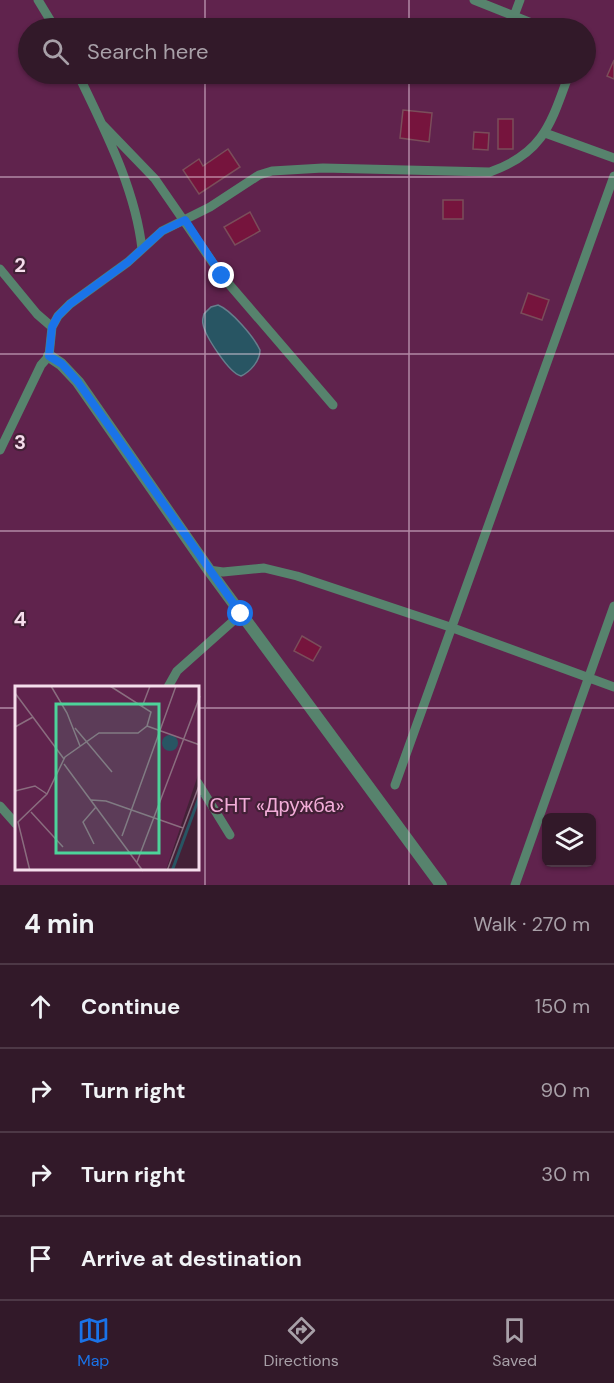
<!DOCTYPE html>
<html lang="en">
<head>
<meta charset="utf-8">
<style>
	:root { --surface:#321929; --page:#3d2635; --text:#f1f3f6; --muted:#a8a0a8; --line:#4d3846; --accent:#1a73e8 }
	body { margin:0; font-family:"DM Sans",sans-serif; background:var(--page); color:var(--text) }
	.controls { position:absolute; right:18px; bottom:18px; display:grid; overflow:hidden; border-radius:9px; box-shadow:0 2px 4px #0004 }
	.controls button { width:54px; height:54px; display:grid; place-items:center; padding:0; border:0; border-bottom:2px solid var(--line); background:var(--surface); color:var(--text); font:30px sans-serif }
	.stop { position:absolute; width:18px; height:18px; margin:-14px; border:4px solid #1a73e8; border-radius:50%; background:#fff }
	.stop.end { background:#1a73e8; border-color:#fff; box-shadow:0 2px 6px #0008 }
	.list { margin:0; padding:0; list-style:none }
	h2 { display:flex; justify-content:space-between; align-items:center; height:78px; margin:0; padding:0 24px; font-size:26px }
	h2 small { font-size:20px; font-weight:400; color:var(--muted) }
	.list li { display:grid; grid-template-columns:39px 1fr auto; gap:18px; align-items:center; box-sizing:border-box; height:84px; padding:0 24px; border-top:2px solid var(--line) }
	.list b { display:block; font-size:22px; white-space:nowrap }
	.list em { font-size:20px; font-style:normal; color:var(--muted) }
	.icon { flex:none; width:33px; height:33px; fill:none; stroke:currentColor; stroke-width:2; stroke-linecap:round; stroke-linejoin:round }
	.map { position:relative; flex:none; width:614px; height:885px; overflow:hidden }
	.search { position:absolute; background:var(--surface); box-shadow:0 2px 4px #0004; left:18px; right:18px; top:18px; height:66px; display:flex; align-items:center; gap:15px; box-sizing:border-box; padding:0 21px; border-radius:33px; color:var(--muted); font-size:22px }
	.sheet { height:414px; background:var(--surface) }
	nav { display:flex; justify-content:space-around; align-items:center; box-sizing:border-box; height:84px; border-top:2px solid var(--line); background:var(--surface); font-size:16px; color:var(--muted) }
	nav a { display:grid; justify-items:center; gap:3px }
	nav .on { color:var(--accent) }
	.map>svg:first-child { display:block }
</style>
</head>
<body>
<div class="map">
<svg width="614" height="885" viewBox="0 0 614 885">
	<rect width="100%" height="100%" fill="#432137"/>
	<path fill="#60234d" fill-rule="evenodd" d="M 0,0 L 614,0 L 614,885 L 0,885 ZM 28,28 L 586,28 L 586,74 L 28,74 ZM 16,687 L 198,687 L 198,868 L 16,868 ZM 546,818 L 592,818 L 592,862 L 546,862 Z"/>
	<path fill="#285563" stroke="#667e8c" stroke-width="1.5" d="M 218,305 C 231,310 254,337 260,350 C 260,361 250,372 241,376 C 229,373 205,336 203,324 C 202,320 203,318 204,314 L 211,307 Z"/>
	<path fill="#76143d" stroke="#7a4d5a" stroke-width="1.5" d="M 614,60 L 614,79 L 607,76 Z
		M 403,110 L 432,113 L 429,142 L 400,138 Z
		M 498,119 L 513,119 L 513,149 L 498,149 Z
		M 474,132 L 489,133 L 488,150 L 473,149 Z
		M 228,149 L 240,167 L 199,194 L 183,170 L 199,159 L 203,166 Z
		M 443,200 L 463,200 L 463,219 L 443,219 Z
		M 250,212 L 260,231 L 235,245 L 224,227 Z
		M 528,293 L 549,300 L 542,320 L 521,313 Z
		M 302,636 L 321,647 L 313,661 L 294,651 Z"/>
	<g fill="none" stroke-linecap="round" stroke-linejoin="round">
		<path stroke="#57836d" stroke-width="9" d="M 38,0 L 55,28
			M 474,0 L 544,28
			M 514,16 L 520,0
			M 78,74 C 104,129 135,187 142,249
			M 102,124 L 155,179 L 222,276 L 333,405
			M 545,133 L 614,158
			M 0,269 L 37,314 L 52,327
			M 0,450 L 41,365 L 49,356 L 52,327 L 58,316 L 70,304 L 128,262 L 162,231 L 210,207 L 259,175 L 272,171 L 323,168 L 490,172 C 544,153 551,123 569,74
			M 209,570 L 223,572 L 264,568 L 297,576 L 453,628 L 614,687
			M 168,687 L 177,671 L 241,614
			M 198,783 L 230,835
			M 395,785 L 614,176
			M 0,806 L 16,824
			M 515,885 L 614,606"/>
		<path stroke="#57836d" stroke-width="12" d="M 49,356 L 61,364 L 78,382 L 209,570 L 441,885"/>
	</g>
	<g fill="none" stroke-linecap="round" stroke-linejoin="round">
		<path stroke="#1a73e8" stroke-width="8" d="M 222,276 L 185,220 L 162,231 L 128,262 L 70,304 L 58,316 L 52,327 L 49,356 L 62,364 L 78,382 L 241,614"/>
	</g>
	<path fill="none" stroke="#f5deec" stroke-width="1.5" stroke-opacity="0.55" d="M 205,0 L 205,28M 409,0 L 409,28M 205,74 L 205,885M 409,74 L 409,885M 0,177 L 614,177M 0,354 L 614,354M 0,531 L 614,531M 0,708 L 16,708M 198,708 L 614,708"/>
	<g text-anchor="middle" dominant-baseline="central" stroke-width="4.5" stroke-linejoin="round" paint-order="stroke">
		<g font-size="20" fill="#f2acd8" stroke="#432137">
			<text x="277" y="805">СНТ «Дружба»</text>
		</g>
	</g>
	<g transform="translate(15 686)">
		<rect width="184" height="184" fill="#432137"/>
		<path d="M 0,0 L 184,0 L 184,86 L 151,184 L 0,184 Z" fill="#60234d"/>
		<path d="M147 57a8 8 0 1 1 16 0a8 8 0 1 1-16 0Z" fill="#285563"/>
		<path fill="none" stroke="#285563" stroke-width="3" d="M 157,185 L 185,109"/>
		<path fill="none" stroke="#8a6d7f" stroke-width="1.5" d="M 36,0 L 52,27 L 65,60M 0,7 L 49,73M 127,21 L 135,0M 132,40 L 185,59M 0,41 L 18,31M 60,42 L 97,86M 49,78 L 128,185M 0,105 L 20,100 L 32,108M 76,114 L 91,115 L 168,142M 16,126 L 48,161M 107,150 L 161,0M 79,158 L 68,136 L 81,121M 122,176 L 185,10M 15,185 L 3,136 L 32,108 L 50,71 L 84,47 L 123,47 L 132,40 L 136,26 L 95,0M 152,185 L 185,97"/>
		<path fill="#4dd39a" fill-opacity="0.15" stroke="#4dd39a" stroke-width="3" d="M 41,18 L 144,18 L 144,167 L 41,167 Z"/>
		<rect width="184" height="184" fill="none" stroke="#f5deec" stroke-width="3"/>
	</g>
	<g font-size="20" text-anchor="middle" font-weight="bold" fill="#f5deec" stroke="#432137" stroke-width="4.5" stroke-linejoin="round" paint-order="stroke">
		<text x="20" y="272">2</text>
		<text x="20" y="449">3</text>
		<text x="20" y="626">4</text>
	</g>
</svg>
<div class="controls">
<button><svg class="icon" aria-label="layers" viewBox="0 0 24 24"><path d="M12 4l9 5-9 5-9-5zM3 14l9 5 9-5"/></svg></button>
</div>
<div class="stop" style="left:241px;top:614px"></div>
<div class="stop end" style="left:222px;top:276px"></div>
<div class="search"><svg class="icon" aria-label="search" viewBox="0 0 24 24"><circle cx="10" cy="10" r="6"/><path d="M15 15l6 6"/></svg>Search here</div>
</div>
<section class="sheet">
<h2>4 min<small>Walk · 270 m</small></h2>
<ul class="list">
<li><svg class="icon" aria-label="ahead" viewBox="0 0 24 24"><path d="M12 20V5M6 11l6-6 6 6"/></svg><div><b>Continue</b></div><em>150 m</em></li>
<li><svg class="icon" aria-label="right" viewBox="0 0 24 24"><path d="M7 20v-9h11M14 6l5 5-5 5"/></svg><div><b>Turn right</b></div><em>90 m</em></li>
<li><svg class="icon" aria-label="right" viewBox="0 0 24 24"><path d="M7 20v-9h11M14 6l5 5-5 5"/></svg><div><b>Turn right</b></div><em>30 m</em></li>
<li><svg class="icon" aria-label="arrive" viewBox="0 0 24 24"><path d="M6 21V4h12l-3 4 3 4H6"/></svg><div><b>Arrive at destination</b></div></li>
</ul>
</section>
<nav>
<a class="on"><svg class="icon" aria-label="map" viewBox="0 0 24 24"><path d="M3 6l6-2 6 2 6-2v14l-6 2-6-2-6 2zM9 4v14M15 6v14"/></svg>Map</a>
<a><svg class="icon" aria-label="directions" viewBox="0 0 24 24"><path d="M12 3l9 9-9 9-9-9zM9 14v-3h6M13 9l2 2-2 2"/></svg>Directions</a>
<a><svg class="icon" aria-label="saved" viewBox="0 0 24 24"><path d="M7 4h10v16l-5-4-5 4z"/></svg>Saved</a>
</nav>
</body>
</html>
